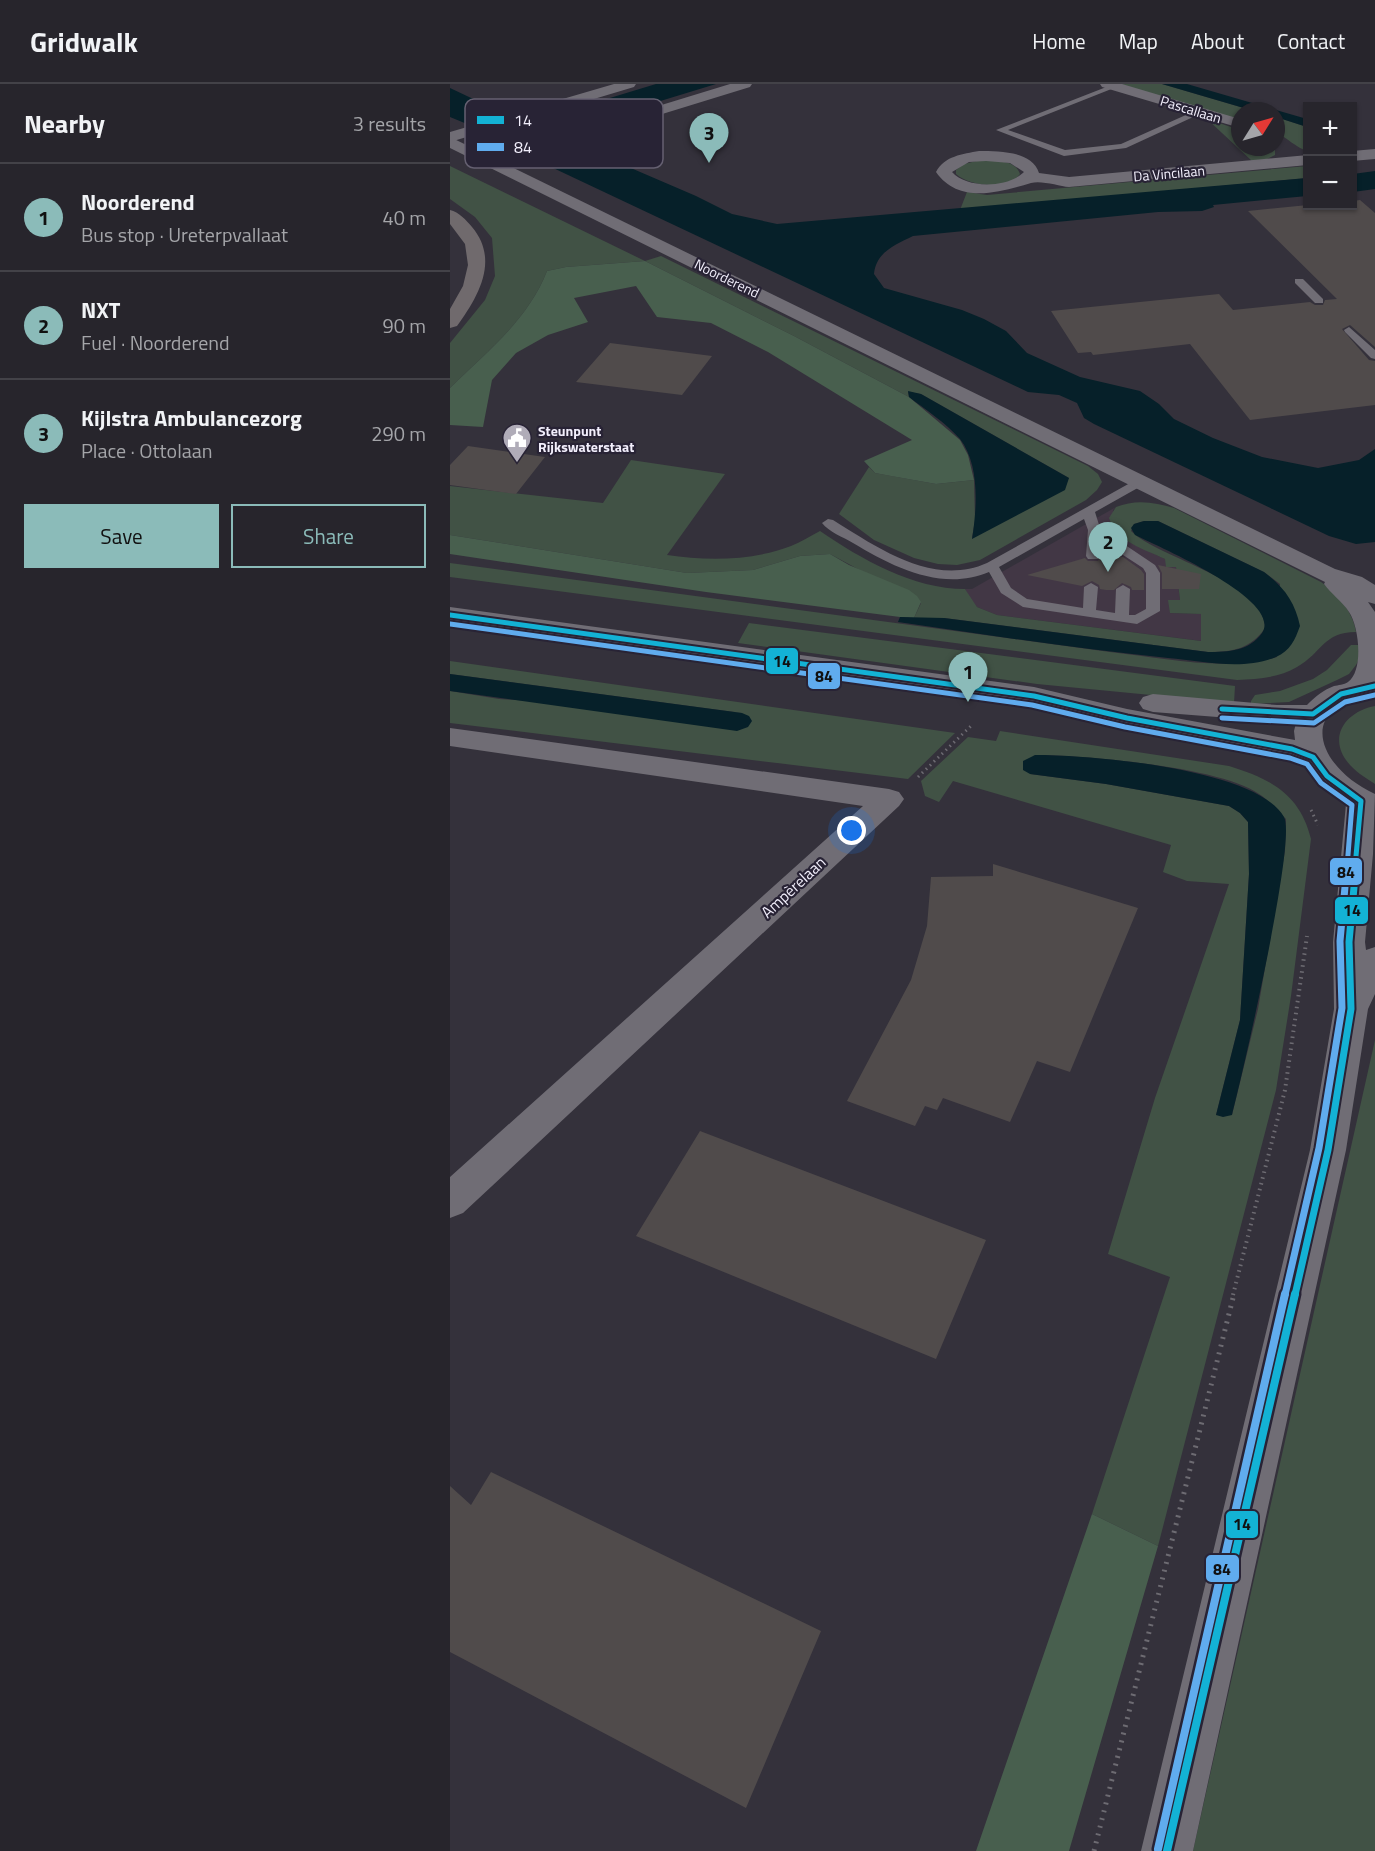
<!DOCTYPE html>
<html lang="en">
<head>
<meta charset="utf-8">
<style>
	:root { --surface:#27252c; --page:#2f2d34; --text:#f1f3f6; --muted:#a4a5a9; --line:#434248; --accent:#8bbbb9 }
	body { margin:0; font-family:"Titillium Web",sans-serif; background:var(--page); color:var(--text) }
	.controls { position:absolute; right:18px; top:18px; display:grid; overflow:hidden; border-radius:0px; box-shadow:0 2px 4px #0004 }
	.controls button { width:54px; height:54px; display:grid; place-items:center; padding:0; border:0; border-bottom:2px solid var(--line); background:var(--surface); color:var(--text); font:30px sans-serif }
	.compass { position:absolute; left:781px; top:18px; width:54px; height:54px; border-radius:50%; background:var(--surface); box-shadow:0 2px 4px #0004; rotate:53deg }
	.you { position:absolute; left:402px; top:747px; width:21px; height:21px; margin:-15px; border:4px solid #fff; border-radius:50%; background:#1a73e8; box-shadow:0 0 0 9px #1a73e833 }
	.badge { display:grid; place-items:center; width:39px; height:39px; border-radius:50%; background:var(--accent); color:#111; font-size:20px; font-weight:700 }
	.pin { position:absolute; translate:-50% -50px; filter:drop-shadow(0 2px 3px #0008) }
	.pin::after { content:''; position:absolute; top:32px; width:21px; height:18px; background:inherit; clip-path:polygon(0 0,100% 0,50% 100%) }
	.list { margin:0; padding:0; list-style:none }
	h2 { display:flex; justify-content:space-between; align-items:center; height:78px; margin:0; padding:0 24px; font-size:26px }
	h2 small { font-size:20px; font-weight:400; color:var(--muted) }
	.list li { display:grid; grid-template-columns:39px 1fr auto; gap:18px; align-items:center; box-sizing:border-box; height:108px; padding:0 24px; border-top:2px solid var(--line) }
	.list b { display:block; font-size:22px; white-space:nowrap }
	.list p { margin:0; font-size:20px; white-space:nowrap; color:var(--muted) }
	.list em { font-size:20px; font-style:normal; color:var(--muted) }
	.actions { display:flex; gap:12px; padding:18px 24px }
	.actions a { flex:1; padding:14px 0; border:2px solid var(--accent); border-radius:0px; text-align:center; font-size:21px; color:var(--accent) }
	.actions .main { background:var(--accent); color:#111 }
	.map { position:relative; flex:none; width:925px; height:1767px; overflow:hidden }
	header { display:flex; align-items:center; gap:36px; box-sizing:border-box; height:84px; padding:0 30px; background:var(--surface); border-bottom:2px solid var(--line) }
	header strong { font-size:28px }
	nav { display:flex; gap:33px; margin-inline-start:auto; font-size:21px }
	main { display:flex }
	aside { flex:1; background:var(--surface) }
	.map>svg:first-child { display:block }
</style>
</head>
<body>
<header>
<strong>Gridwalk</strong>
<nav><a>Home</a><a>Map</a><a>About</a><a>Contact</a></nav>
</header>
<main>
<aside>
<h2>Nearby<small>3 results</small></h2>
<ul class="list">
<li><span class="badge">1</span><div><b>Noorderend</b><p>Bus stop · Ureterpvallaat</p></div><em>40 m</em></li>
<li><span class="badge">2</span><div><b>NXT</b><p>Fuel · Noorderend</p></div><em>90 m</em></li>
<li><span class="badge">3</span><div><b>Kijlstra Ambulancezorg</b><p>Place · Ottolaan</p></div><em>290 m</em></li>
</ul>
<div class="actions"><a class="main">Save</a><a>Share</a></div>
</aside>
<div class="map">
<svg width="925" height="1767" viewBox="0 0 925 1767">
	<rect width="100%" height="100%" fill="#34313b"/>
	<path fill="#423745" d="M 666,423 L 663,426 L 672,454 L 715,475 L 726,483 L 730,516 L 720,529 L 751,530 L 752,557 L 547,531 L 527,523 L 519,513 L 515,505 L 522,505 Z"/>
	<path fill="#415245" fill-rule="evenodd" d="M 669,0 L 712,0 L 804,27 L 790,27 L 790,36 Z
		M 826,33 L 857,43 L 857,67 C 845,63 838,54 826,49 Z
		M 757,35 L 790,46 L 790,63 L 823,63 L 825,65 L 825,71 L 815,76 L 802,77 Z
		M 531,76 C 545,77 565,75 570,90 C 559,106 520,103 506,90 L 506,86 L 514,80 Z
		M 0,82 L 195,177 L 211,172 L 638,382 L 648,390 L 652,398 L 647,406 L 636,416 L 530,476 L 507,481 L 488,480 L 464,474 L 424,456 L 389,430 L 419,383 L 425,389 L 486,400 L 524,396 L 525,436 L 522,454 L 619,394 L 471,310 L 458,308 L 459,313 L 344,252 L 195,177 L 116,183 L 97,187 C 78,236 36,269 0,304 L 0,259 L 35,216 L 45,192 L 42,154 L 25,133 L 0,115 Z
		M 857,82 L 857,94 L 510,126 L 517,108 L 537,111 Z
		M 181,376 L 275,390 L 217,471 C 257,477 302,477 341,462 C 351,458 360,452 370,447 C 411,475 463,505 515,505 L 527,523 L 547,531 L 751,557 L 751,530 L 720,529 L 718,516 L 730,516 L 726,483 L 716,483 L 715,475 C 694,465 667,458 659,434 L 666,423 C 685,415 705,418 724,424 L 871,498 C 888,510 903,528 906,548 C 873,548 872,569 847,583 C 828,594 808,595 787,596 L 0,493 L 0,479 L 660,568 C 715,574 774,588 827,573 L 830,500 L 814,488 L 708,437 L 694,437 L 684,440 L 681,447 C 709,475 816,497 815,544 C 801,565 782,568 758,568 L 494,534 L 464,534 L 471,519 L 380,470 L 350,472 L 303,486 L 237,489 L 0,451 L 0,402 L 153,419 Z
		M 299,539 L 785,602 L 784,619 L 587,600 L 288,559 Z
		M 901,561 L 909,561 L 909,575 L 906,581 L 899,590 L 887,596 L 839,618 L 801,620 L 801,617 L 805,611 L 830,607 L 863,595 L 877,586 Z
		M 0,577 L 505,649 L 458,695 L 0,639 L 0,607 L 49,615 L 292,629 L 0,590 Z
		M 925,622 L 925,700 C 914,693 903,686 896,676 C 878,650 898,627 925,622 Z
		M 550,647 L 779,682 C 821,695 850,710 861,755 L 841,912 L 826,1006 L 708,1462 L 642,1430 L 720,1193 L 658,1170 L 705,1014 L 779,800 L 737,797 L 713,788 L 721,761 L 503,697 L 489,718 L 475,712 L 471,697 L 518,653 L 546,657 ZM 585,671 C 633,671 772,683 809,710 C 819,716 827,727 836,735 L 835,767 L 808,925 L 782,1031 L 766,1031 L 790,936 L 799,790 L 798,738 L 790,729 L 779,722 L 656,700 L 580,690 Z
		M 925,956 L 925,1767 L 743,1767 Z"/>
	<path fill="#485f4e" d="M 195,177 L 344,252 L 459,313 L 510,356 L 518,371 L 524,396 L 486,400 L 441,392 L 425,389 L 414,377 L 462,356 L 318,268 L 261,239 L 207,233 L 186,202 L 124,214 L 138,238 L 98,251 L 66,269 L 42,296 L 33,343 L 0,341 L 0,304 C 36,269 78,236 97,187 L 116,183 Z
		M 0,451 L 237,489 L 303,486 L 350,472 L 380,470 L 399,481 L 459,506 L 467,512 L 471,518 L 464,534 L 450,533 L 256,508 L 0,470 Z
		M 642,1430 L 708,1462 L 619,1767 L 526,1767 Z"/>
	<path fill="#062029" d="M 206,0 L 266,0 L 109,48 L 84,37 Z
		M 712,0 L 737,0 L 857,35 L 857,43 L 826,33 L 826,27 L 804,27 Z
		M 0,4 L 55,30 L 17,40 L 0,33 Z
		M 125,60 L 246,112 L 282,130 L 327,140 L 857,94 L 857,112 L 763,121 L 764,123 L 752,127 L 708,128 L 463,152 C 445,161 426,168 424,190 L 434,204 L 512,226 L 534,235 L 556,247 L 577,269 L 630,293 L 690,307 L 709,320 L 724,335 L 763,354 L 812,373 L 868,384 L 909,376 L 925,365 L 925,458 L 906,460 L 879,452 L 644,340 L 634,334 L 627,319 L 609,311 L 578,308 L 82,74 L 94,70 L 112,70 L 116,63 Z
		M 925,87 L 925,105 L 903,108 L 903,90 Z
		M 458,307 L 471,310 L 619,394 L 615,406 L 522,455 C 527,424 530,381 510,355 C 496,339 476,326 459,313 Z
		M 694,437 L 708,437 L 814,488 C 834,503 845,518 850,542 C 845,556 840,567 826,573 C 792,587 753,577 718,574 C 628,565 538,551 448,538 L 450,533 L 494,534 L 758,568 C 779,568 799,567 812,549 C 834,516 707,462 685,451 L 681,444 L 684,440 Z
		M 0,590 L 292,629 L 299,632 L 302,637 L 298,643 L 287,647 L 0,607 Z
		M 585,671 C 638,671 807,684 834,733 C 847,756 792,992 782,1031 L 773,1033 L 766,1031 L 790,936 L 799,790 L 798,738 L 790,729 L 779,722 L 656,700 L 580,690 L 573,686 L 573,677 Z"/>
	<path fill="#504b4b" d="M 910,116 L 925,129 L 925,263 L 900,241 L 892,245 L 919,276 L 925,277 L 925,321 L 800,336 L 740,260 L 643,271 L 641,268 L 628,269 L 601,227 L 769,210 L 783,226 L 860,218 L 865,221 L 873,221 L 875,216 L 887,215 L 798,127 L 858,121 L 903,122 L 903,117 Z
		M 160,259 L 262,272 L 232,311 L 126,298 Z
		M 18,362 L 95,373 L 66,410 L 0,401 L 0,381 Z
		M 651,471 L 673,473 L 691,486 L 694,490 L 694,506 L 682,506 L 681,503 L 672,499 L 664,506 L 656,506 L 650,505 L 649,501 L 642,497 L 632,502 L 577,491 L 635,474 L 638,477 L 648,477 Z
		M 708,481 L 751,490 L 749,505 L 712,505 L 712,489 Z
		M 543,780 L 688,824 L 620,988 L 587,977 L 560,1038 L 493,1014 L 487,1026 L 475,1022 L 465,1042 L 397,1017 L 461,896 L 477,842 L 481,793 L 543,792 Z
		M 250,1047 L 536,1156 L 486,1275 L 186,1152 Z
		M 41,1388 L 371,1547 L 296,1724 L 0,1568 L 0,1402 L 21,1421 Z"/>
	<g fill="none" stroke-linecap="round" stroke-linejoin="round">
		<path stroke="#6d6b72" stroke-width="3" stroke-dasharray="1.5 4" stroke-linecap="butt" d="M 468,693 L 523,640
			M 861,726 L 868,741"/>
		<path stroke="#6d6b72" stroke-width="4" stroke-dasharray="1.5 4.5" stroke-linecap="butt" d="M 783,1211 L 835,1006 L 857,852"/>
		<path stroke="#6d6b72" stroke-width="5" stroke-dasharray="2 6" stroke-linecap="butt" d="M 644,1767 L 784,1210"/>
		<path fill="#706d75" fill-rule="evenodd" d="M 664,0 L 669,2 L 558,46 L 615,66 L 671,60 L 747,26 L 754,28 L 676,64 L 614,72 L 546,46 Z
			M 845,195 L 853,195 L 873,215 L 873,219 L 865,219 L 845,199 Z
			M 899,243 L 925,266 L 925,275 L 921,274 L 895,248 L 894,246 Z
			M 689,394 L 693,395 L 695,398 L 693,401 L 645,428 L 650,444 L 705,481 L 710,489 L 710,527 L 687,540 L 573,523 L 551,509 L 539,488 C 492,508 443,483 403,459 C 393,453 379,448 372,439 L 378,435 L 383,436 C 428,464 483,503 537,479 ZM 634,435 L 638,446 L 636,472 L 638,475 L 648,475 L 650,456 L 693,484 L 696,489 L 696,525 L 685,531 L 679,531 L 680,505 L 673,501 L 666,505 L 665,529 L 646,526 L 648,503 L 641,499 L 634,503 L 633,524 L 577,515 L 561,504 L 549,483 Z"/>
		<path fill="#706d75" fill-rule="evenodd" d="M 164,0 L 186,0 L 184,3 L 0,58 L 0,48 Z
			M 280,0 L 302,0 L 300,3 L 47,81 L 35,81 L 33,78 L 35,75 Z
			M 650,0 L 672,0 L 790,35 L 790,44 L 652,3 Z
			M 925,65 L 925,75 L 902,77 L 902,67 Z
			M 529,67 C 549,67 582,67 589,89 L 619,93 L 858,71 L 858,81 L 619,103 C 609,102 591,96 581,99 C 550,108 509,121 486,88 C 494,72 513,70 529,67 ZM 536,77 L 560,79 L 574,88 C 558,104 517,105 502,88 L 519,78 Z
			M 0,644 L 439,705 L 449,708 L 454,715 L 449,722 L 13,1129 L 0,1134 L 0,1093 L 413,722 L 0,662 Z"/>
		<path fill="#706d75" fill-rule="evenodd" d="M 0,53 L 885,485 L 912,493 L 925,501 L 925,520 L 918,518 L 925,528 L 925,611 C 843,621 868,684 925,710 L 923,770 L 915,858 L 916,866 L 925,863 L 925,910 L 918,925 L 896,1066 L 743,1767 L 691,1767 L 860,1066 L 884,925 L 883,858 L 896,720 L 869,699 L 855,680 L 836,673 L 677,643 L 584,621 L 0,539 L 0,523 L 584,603 L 677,625 L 845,656 L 844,647 L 846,639 L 703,628 L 693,625 L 689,619 L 693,613 L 703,610 L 827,621 L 857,621 C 865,613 873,606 884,602 C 888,601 894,601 898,598 C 914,587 909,542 899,528 C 892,517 881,510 874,500 L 875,498 L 0,64 Z"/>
		<path fill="#706a6d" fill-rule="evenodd" d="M 0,126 C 9,128 16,136 22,143 C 50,176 28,213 7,242 L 0,244 L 0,225 L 13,202 L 18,181 L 15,160 L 0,140 Z"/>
		<g stroke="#282335" stroke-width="9">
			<path id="bus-1-far2" d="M 0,531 L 584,612 L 677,634 L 842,665 L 863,673 L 877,692 L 911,717 L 905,783
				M 772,625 L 863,630 L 891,610 L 925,602"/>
		</g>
		<g stroke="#282335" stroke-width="11">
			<path id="bus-1-far1" d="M 845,1211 L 878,1066 L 901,925 L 899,858 L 906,781"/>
		</g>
		<g stroke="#282335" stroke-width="13">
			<path id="bus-1" d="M 717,1767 L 845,1210"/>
		</g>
		<g stroke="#282335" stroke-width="9">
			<path id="bus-2-far2" d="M 0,540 L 582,621 L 675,643 L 840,674 L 857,680 L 871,699 L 902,721 L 897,783
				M 772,634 L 864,639 L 895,618 L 925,611"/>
		</g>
		<g stroke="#282335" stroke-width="11">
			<path id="bus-2-far1" d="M 835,1211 L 869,1064 L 892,924 L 890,857 L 897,781"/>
		</g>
		<g stroke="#282335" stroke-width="13">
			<path id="bus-2" d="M 708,1765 L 835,1210"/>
		</g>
		<use href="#bus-1-far2" stroke="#13b2d5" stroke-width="5"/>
		<use href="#bus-1-far1" stroke="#13b2d5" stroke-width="7"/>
		<use href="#bus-1" stroke="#13b2d5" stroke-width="8"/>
		<use href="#bus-2-far2" stroke="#60acee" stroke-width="5"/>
		<use href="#bus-2-far1" stroke="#60acee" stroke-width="7"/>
		<use href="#bus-2" stroke="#60acee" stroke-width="8"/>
	</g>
	<defs>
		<g id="civic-pin" transform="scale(1.5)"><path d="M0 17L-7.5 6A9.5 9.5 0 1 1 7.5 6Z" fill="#b0acb8" stroke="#282335"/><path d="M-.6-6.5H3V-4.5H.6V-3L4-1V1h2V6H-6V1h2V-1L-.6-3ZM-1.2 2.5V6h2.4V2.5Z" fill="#fff"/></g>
	</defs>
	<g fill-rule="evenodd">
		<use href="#civic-pin" x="67" y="354"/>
	</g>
	<g text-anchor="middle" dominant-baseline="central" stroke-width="4.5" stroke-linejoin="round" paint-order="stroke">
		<g font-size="14" fill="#f2effc" stroke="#282335">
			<text transform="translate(741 25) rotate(17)">Pascallaan</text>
			<text transform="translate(719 89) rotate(-5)">Da Vincilaan</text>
			<text transform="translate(277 194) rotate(26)">Noorderend</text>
		</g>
		<g font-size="14" font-weight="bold" fill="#f2effc" stroke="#282335" text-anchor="start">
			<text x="88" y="346">Steunpunt<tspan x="88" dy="16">Rijkswaterstaat</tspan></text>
		</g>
		<g font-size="16" fill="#f2effc" stroke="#282335">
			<text transform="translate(343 803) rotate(-43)">Ampèrelaan</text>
		</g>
	</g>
	<rect x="15" y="15" width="198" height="69" rx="9" fill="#282335" stroke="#656071" stroke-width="1.5"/>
	<rect x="27" y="32" width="27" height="8" fill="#13b2d5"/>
	<rect x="27" y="59" width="27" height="8" fill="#60acee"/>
	<g font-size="16" fill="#f2effc">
		<text x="64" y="42">14</text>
		<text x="64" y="69">84</text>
	</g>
	<g stroke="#282335" stroke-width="2">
		<rect x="315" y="563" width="34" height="28" rx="6" fill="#13b2d5"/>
		<rect x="357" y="578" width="34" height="28" rx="6" fill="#60acee"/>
		<rect x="879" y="773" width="34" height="29" rx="6" fill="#60acee"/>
		<rect x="884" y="812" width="35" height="29" rx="6" fill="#13b2d5"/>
		<rect x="775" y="1426" width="34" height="29" rx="6" fill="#13b2d5"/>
		<rect x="755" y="1470" width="35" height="29" rx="6" fill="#60acee"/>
	</g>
	<g font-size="16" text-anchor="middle" font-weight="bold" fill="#111">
		<text x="332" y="583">14</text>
		<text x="374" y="598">84</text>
		<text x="896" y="794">84</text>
		<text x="902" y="832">14</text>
		<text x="792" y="1446">14</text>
		<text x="772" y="1491">84</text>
	</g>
</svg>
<div class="controls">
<button>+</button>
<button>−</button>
</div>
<svg class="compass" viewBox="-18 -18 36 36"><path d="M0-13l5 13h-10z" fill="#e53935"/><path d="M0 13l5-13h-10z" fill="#a4a5a9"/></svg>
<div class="you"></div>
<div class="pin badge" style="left:518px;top:618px">1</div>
<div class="pin badge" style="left:658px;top:488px">2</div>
<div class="pin badge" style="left:259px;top:79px">3</div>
</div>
</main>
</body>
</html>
